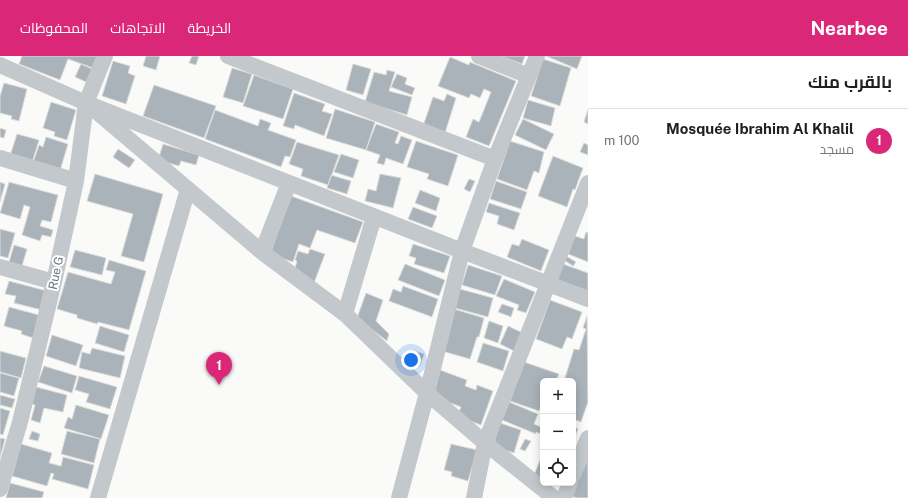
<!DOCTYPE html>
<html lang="ar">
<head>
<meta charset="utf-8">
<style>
	:root { --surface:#fff; --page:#f2f2f2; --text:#202124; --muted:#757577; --line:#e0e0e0; --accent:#db2777 }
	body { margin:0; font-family:"Public Sans",Cairo,sans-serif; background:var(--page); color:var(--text); direction:rtl }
	.controls { position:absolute; right:12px; bottom:12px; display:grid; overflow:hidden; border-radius:6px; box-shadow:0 2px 10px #0003 }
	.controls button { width:36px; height:36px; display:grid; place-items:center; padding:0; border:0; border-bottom:1px solid var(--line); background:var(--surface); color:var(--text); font:20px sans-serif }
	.you { position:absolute; left:411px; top:304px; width:14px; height:14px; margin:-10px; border:3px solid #fff; border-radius:50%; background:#1a73e8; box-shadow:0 0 0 6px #1a73e833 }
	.badge { display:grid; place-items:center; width:26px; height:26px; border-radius:50%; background:var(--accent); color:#fff; font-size:13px; font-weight:700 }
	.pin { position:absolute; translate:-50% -33px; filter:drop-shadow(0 1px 2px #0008) }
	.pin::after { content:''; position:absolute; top:21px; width:14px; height:12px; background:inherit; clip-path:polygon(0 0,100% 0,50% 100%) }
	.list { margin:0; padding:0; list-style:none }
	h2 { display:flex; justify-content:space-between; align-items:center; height:52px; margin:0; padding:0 16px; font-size:17px }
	h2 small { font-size:13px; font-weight:400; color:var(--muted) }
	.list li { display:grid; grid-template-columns:26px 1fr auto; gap:12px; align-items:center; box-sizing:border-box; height:64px; padding:0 16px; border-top:1px solid var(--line) }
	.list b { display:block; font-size:15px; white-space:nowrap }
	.list p { margin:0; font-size:13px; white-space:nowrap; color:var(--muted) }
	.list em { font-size:13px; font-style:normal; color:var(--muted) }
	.icon { flex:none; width:22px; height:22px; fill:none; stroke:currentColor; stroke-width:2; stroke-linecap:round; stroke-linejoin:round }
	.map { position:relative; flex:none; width:588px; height:442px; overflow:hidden; direction:ltr }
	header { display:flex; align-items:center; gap:24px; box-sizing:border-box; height:56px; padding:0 20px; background:var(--accent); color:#fff }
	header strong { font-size:19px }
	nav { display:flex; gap:22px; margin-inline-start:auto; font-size:14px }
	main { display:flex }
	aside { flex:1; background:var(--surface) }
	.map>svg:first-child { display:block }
</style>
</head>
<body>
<header>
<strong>Nearbee</strong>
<nav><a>الخريطة</a><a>الاتجاهات</a><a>المحفوظات</a></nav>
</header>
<main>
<aside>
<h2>بالقرب منك<small></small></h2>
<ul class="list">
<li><span class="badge">1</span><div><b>Mosquée Ibrahim Al Khalil</b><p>مسجد</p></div><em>100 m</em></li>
</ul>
</aside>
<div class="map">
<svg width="588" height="442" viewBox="0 0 588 442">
	<rect width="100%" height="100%" fill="#fafaf8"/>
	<path fill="#aab3b9" stroke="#dcdcda" d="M 22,0 L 97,0 L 93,12 L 68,3 L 60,24 L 19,8 Z
		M 146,0 L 160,0 L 156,14 L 143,10 Z
		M 192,0 L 199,0 L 196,9 L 189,7 Z
		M 500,0 L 525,0 L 522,8 Z
		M 546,0 L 582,0 L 577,13 Z
		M 450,1 L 469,9 L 470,6 L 516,25 L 489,90 L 466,81 L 473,63 L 479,66 L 491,36 L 484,33 L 480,42 L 471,38 L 469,42 L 438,30 Z
		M 543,3 L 571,12 L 560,50 L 531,40 Z
		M 113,5 L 130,10 L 128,17 L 135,20 L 126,48 L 102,40 Z
		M 81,8 L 92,13 L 86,26 L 75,21 Z
		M 353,8 L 371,13 L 363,39 L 346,34 Z
		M 232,12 L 252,18 L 243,47 L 223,41 Z
		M 387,14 L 395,16 L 389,35 L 412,41 L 407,59 L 365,46 L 374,16 L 386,19 Z
		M 397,18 L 407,22 L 405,28 L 415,32 L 412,39 L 391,31 Z
		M 254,19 L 293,33 L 283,63 L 243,50 Z
		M 4,27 L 27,33 L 19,65 L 11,63 L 12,60 L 0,57 L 0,40 Z
		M 154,29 L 216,50 L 204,82 L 143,60 Z
		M 294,37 L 325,48 L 322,55 L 332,58 L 324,80 L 295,69 L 294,73 L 283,70 Z
		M 447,38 L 456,42 L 445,77 L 423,70 L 433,41 L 444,45 Z
		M 528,44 L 555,52 L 551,70 L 523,62 Z
		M 51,46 L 76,54 L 67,84 L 54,80 L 55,76 L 43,72 Z
		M 335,53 L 375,66 L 366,94 L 326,82 Z
		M 588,53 L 588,68 L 584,66 Z
		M 215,54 L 258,70 L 260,63 L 271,67 L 268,74 L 296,84 L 290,101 L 285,100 L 281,111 L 205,83 Z
		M 523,63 L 554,78 L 546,94 L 515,79 Z
		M 376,68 L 399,76 L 395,87 L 398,88 L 401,80 L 412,84 L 403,108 L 386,102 L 384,109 L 377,107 L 380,99 L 366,94 Z
		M 0,72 L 6,74 L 4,82 L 0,81 Z
		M 17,78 L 39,84 L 31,110 L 9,103 Z
		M 46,81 L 68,88 L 59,118 L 32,110 L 39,89 L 43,91 Z
		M 416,85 L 458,99 L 448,130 L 427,123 L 429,118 L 407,111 Z
		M 510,85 L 544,96 L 539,117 L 534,115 L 527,134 L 497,123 Z
		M 297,86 L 339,99 L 328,129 L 301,120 L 303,113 L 289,108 Z
		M 584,87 L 588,89 L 588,99 L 580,96 Z
		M 163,88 L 199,99 L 196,109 L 181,105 L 179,110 L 158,104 Z
		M 118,93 L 135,104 L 129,112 L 113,101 Z
		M 341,98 L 359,104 L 353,122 L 334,116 Z
		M 553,100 L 583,112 L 575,134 L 573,133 L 567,151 L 538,140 Z
		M 95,118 L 163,138 L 144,206 L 121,200 L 133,158 L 87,145 Z
		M 380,118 L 401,122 L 393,152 L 365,145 L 368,133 L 376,135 Z
		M 331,119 L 351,125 L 347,138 L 327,132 Z
		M 469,123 L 475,125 L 470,136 L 464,133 Z
		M 496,125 L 527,136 L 521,153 L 490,143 Z
		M 0,126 L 5,128 L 0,146 Z
		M 9,126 L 58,139 L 51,166 L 42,164 L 40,170 L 53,174 L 51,181 L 42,179 L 40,185 L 22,179 L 30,151 L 24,149 L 20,163 L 0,157 Z
		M 420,134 L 440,142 L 436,155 L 415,147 Z
		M 291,140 L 363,166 L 355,187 L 317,174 L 310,192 L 299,188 L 293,206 L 270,198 Z
		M 489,147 L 520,157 L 514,174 L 497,168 L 499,160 L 486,156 Z
		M 413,151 L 437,160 L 432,172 L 408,163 Z
		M 0,173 L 15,177 L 8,202 L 0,200 Z
		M 586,176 L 588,177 L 588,206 L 568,198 L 575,180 L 584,183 Z
		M 522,183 L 549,194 L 541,215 L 507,201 L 512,188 L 519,190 Z
		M 413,188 L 450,200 L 444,217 L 414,208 L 416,202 L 409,200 Z
		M 14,189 L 27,193 L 22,210 L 9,206 Z
		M 310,193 L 325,198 L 314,227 L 294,216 L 297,205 L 295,204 L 298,195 L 308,198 Z
		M 75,194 L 106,202 L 102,219 L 70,211 Z
		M 566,200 L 576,206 L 573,210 L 564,204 Z
		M 109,204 L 146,215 L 129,274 L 98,266 L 97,268 L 77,262 L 77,259 L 57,253 L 68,216 L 111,228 L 115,216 L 106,214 Z
		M 405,208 L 445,224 L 439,240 L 398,224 Z
		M 563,208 L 588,217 L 588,235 L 557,224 Z
		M 468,209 L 502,220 L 495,239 L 462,229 Z
		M 504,223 L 535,236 L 526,257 L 517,254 L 519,249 L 496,240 Z
		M 9,225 L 47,235 L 42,254 L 14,247 L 16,240 L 5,238 Z
		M 403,230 L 438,243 L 432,261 L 389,245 L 393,233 L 401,236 Z
		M 460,233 L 493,242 L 488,261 L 455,252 Z
		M 366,237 L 383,244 L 376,265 L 389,278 L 387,285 L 357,262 Z
		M 550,244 L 582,256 L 572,283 L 567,281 L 562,293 L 536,283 Z
		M 502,248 L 514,252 L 511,261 L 498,256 Z
		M 9,251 L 39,259 L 33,282 L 21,278 L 22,275 L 4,270 Z
		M 454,253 L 484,262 L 479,281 L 477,281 L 470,303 L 442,295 Z
		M 587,260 L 588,346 L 581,366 L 573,363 L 573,325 L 564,325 L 574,293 L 579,294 L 586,273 L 583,272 Z
		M 489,265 L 503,270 L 498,287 L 484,282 Z
		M 100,270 L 129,279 L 124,296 L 95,287 Z
		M 508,270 L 523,277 L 514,295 L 500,288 Z
		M 52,279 L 83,289 L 76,310 L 46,300 Z
		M 483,287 L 509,295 L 503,315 L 477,306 Z
		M 92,292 L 125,300 L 120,322 L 79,312 L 82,296 L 90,298 Z
		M 412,294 L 424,298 L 420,310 L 408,307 Z
		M 0,295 L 26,302 L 21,322 L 0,316 Z
		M 524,306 L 559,318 L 556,325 L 543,325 L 543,344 L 539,355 L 510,345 Z
		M 44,310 L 77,320 L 72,337 L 38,326 Z
		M 440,314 L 467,324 L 465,330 L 476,334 L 477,329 L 493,335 L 481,369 L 457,360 L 461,351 L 430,339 Z
		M 0,317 L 19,322 L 14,340 L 0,336 Z
		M 79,320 L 117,331 L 110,353 L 86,346 L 89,338 L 75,334 Z
		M 36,331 L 67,339 L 63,356 L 44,352 L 40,367 L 31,364 L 35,349 L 32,348 Z
		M 0,339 L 15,343 L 12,352 L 0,349 Z
		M 509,346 L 538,358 L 534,368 L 543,372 L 543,379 L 536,376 L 536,378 L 502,364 Z
		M 76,349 L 109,359 L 101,383 L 64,372 L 68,361 L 72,363 Z
		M 0,352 L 10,355 L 3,379 L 0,378 Z
		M 500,367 L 521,374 L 514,397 L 493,390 Z
		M 573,370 L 578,373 L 573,385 Z
		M 32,375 L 40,378 L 38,385 L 29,383 Z
		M 67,375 L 100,383 L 94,407 L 61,398 Z
		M 0,382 L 5,383 L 0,402 Z
		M 525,383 L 531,385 L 525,395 L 520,393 Z
		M 21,388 L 52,397 L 49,407 L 61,410 L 63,401 L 94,409 L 88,433 L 52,423 L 54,418 L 51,417 L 47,430 L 12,420 Z
		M 451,388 L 477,394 L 468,425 L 451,420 L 452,416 L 444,414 Z
		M 588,394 L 588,442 L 577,442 L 571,440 Z
		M 543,396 L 543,426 L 533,422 Z
		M 10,427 L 44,436 L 42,442 L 6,442 Z"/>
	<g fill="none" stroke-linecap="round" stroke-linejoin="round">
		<path stroke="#c3c8cc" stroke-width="16" d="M 228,0 L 495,103
			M 479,0 L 529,20
			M 0,9 L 86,47 L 462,195 L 495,103 L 537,0
			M 97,56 L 262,196 L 345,258 L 427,337 L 485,387 L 554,442
			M 0,102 L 76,125
			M 262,196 L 289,127
			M 0,211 L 54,226
			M 345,258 L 374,161
			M 573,419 L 588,382
			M 0,433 L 20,366 L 54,226 L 76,125 L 86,47 L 105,0
			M 98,442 L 188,133
			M 399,442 L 427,337 L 462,195 L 588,243
			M 474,442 L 485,387 L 588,127
			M 564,442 L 570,427"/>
	</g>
	<g text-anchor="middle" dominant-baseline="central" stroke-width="4" stroke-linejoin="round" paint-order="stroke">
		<g font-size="12" fill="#657683" stroke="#fff">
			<text transform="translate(56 217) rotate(-78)">Rue G</text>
		</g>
	</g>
</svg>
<div class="controls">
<button>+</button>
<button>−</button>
<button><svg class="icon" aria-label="locate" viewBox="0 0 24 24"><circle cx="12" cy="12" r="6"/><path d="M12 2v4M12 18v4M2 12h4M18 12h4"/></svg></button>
</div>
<div class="you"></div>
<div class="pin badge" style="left:219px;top:329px">1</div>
</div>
</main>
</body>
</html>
